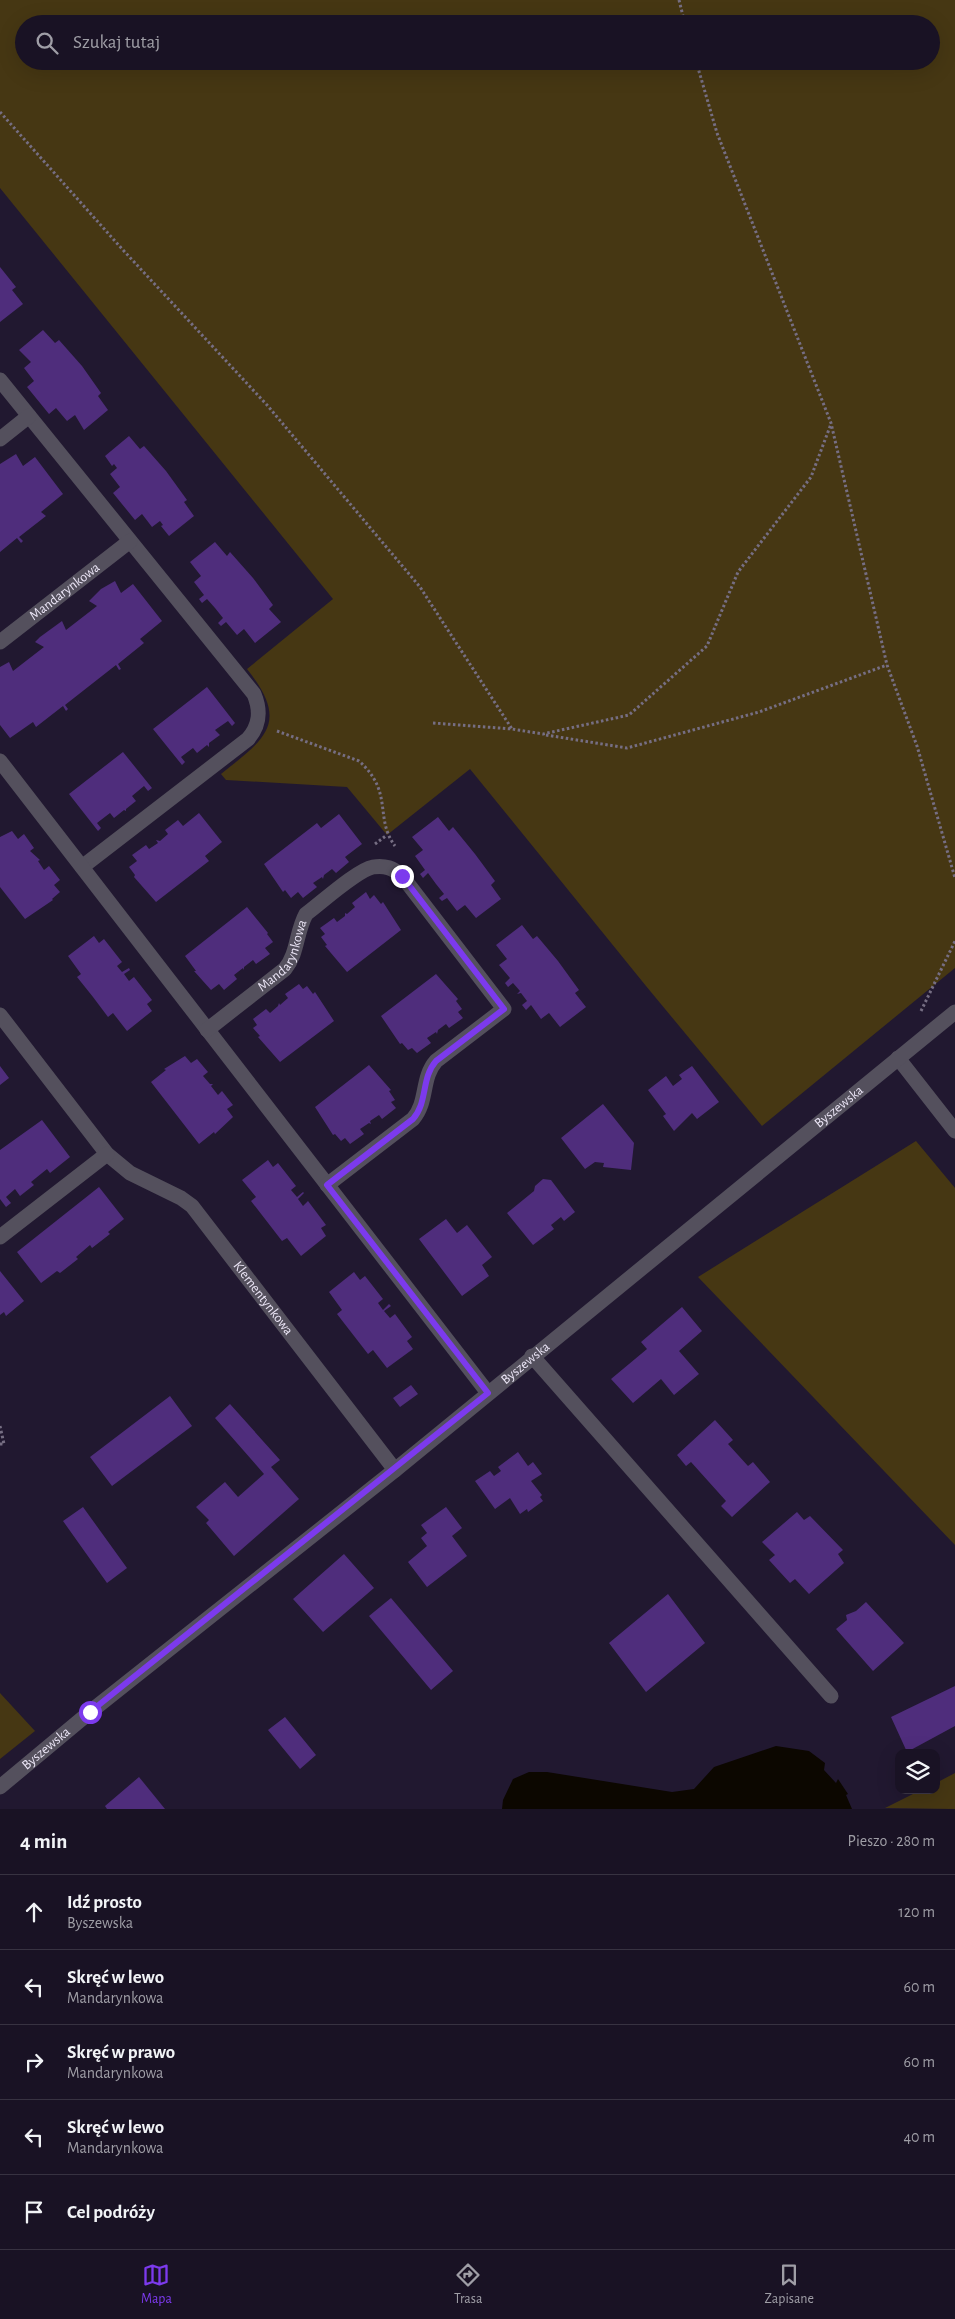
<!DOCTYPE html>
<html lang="pl">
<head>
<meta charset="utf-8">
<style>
	:root { --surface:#191224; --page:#221b2c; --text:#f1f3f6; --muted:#9f9ea6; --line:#373241; --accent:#7c3aed }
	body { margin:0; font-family:"Alegreya Sans",sans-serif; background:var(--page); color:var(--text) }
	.controls { position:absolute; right:15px; bottom:15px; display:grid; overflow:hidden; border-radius:10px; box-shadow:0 5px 20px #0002 }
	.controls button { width:45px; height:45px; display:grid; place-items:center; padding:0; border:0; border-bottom:1px solid var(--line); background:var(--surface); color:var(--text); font:25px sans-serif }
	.stop { position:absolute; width:15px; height:15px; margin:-11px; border:4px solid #7c3aed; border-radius:50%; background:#fff }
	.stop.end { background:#7c3aed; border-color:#fff; box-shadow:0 1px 5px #0008 }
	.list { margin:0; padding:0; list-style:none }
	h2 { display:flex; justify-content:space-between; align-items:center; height:65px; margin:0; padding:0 20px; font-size:21px }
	h2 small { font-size:16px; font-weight:400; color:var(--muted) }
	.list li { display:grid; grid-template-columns:32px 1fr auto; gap:15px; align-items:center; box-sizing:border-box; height:75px; padding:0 20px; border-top:1px solid var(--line) }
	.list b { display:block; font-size:19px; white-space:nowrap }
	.list p { margin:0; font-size:16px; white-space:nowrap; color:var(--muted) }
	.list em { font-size:16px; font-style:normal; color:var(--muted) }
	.icon { flex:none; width:28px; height:28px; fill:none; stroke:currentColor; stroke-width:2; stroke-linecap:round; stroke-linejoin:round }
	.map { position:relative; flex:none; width:955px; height:1809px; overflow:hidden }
	.search { position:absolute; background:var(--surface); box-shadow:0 5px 20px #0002; left:15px; right:15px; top:15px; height:55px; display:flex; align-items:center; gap:12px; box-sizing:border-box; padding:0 18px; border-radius:28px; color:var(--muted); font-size:19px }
	.sheet { height:440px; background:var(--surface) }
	nav { display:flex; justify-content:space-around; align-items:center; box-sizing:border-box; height:70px; border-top:1px solid var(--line); background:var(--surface); font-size:14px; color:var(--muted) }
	nav a { display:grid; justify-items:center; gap:2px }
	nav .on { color:var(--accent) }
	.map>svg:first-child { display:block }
</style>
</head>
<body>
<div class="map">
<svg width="955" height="1809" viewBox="0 0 955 1809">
	<rect width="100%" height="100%" fill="#211830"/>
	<path fill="#463713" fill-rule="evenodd" d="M 0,0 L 955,0 L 955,968 L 762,1126 L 646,986 L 470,769 L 387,835 L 347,787 L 226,780 L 221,774 C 266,738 290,723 247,669 L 333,599 L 0,188 ZM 24,24 L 931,24 L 931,61 L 24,61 Z
		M 916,1141 L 955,1188 L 955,1545 L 698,1277 Z
		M 0,1693 L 35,1731 L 0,1759 Z
		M 955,1773 L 955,1809 L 885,1808 L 921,1790 L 936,1790 L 936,1783 Z"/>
	<path fill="#0c0700" d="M 776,1746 L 809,1751 L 825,1763 L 824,1770 L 836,1783 L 838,1779 L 848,1794 L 846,1795 L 852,1809 L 502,1809 L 503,1800 L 513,1779 L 529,1772 L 547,1772 L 672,1792 L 694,1789 L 714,1767 Z"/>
	<path fill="#4f2d7c" d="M 0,267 L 16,287 L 12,290 L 23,304 L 0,322 Z
		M 43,330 L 55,343 L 59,340 L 82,366 L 101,393 L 98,396 L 108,410 L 84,430 L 75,415 L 67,421 L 56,408 L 49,414 L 27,387 L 34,381 L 24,368 L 31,362 L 19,350 Z
		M 129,436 L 140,449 L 144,446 L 166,471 L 187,500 L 184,502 L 194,516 L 169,536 L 161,526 L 163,525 L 160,521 L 152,527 L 142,514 L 135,520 L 113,493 L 120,487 L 110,474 L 117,468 L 114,464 L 112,466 L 105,456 Z
		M 16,454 L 23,466 L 35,457 L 63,494 L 41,512 L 46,516 L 19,537 L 23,541 L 21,543 L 17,538 L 0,552 L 0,464 Z
		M 215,542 L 227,556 L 230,552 L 253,578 L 273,605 L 269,609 L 281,622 L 255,643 L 244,629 L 237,635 L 226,622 L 221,626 L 218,623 L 223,618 L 215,608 L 207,599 L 202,603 L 199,599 L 204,595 L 194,582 L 201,576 L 190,562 Z
		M 115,581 L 121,593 L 133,584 L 162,621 L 140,639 L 144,643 L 118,664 L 121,669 L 119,670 L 116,665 L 65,705 L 68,709 L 66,711 L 63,706 L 36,727 L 33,722 L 10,738 L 0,725 L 0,667 L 9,662 L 13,671 L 44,647 L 35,642 L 40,637 L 62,621 L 66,630 L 97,606 L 89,601 L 101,589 Z
		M 207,687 L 235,723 L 232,726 L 228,721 L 215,730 L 220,735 L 209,743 L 209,747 L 207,745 L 197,753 L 193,748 L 181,757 L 185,762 L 182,765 L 153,729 Z
		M 123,752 L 152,788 L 148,791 L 144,786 L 132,796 L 136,801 L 126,809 L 126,811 L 124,810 L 114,818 L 110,813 L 97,823 L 101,828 L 98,831 L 69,794 Z
		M 199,813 L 222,842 L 205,856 L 209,861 L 156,902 L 134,877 L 135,875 L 129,867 L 137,861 L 132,855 L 146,845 L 149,849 L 158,843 L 156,840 L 160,841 L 168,834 L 165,830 L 178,820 L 183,826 Z
		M 339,814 L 362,844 L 345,857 L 349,862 L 336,873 L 332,869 L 324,875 L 323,879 L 322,877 L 313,883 L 317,887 L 303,898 L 298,892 L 291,898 L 285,890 L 283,892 L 264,864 L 317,823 L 321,828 Z
		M 438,817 L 449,831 L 453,827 L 475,854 L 495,881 L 491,885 L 501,899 L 476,918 L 465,905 L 457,911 L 447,898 L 442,901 L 439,898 L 444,894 L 436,884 L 428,873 L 423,878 L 420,874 L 425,870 L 415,856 L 423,850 L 412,837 Z
		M 12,831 L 18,839 L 24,834 L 34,848 L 30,851 L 40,860 L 38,861 L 44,870 L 49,866 L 60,880 L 54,885 L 60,892 L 52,899 L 53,900 L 25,919 L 0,887 L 0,837 Z
		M 366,892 L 370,899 L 374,895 L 381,904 L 383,902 L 401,930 L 347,972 L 325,946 L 327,945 L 321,937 L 325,934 L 320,928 L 334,918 L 337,922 L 345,916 L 345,913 L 347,914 L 355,907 L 352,903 Z
		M 247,907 L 268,933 L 267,934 L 273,942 L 265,948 L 270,954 L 256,964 L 253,960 L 244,967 L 244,970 L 243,968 L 234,975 L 237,979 L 224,990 L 219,984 L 211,990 L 194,971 L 196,971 L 185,956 Z
		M 522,925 L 533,939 L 537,936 L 558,961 L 579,990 L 575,993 L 586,1007 L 560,1027 L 549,1013 L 541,1019 L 531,1005 L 526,1010 L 522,1005 L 527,1001 L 521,993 L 517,994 L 520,991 L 513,983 L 508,987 L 505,983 L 510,978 L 499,965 L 507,959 L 496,945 Z
		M 94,936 L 99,943 L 104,939 L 122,962 L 117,966 L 122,972 L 129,968 L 130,970 L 124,974 L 129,981 L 134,977 L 152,1000 L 147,1004 L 152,1011 L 127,1031 L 113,1013 L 108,1017 L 93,997 L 77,977 L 81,974 L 68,956 Z
		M 436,974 L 458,999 L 456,1001 L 462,1009 L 458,1012 L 463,1018 L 449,1028 L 446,1024 L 438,1030 L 437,1034 L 436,1032 L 427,1038 L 431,1043 L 417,1053 L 412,1048 L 408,1050 L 402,1043 L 400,1044 L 381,1016 Z
		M 299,984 L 303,989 L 307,986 L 313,994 L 315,992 L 334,1021 L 280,1062 L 258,1037 L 260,1036 L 253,1028 L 257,1025 L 253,1019 L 266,1009 L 270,1013 L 278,1006 L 279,1003 L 280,1005 L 288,998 L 285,994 Z
		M 185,1056 L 191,1063 L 197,1059 L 208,1072 L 203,1076 L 210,1084 L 213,1084 L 211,1086 L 218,1095 L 222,1091 L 233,1105 L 227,1109 L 233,1117 L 215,1134 L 214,1132 L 199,1144 L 151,1082 L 166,1070 L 164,1069 Z
		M 369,1065 L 391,1090 L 389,1091 L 395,1100 L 391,1102 L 396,1108 L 382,1119 L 379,1115 L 370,1121 L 371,1124 L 369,1123 L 360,1129 L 364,1134 L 350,1144 L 345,1138 L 341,1141 L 335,1134 L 333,1135 L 315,1107 Z
		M 0,1066 L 9,1078 L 0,1085 Z
		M 692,1066 L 719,1102 L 697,1119 L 692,1113 L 674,1131 L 663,1116 L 666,1114 L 648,1090 L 666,1076 L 673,1086 L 682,1079 L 679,1075 Z
		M 603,1104 L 634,1143 L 631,1170 L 603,1167 L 604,1163 L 595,1162 L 585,1169 L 561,1138 Z
		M 42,1120 L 70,1157 L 50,1173 L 47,1169 L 31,1182 L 34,1185 L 20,1196 L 15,1189 L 6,1197 L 11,1203 L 6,1207 L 0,1199 L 0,1150 Z
		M 268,1160 L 273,1167 L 278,1163 L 296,1186 L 291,1190 L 297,1197 L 303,1192 L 304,1193 L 298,1199 L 303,1206 L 308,1201 L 326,1225 L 321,1228 L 326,1236 L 301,1256 L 287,1238 L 282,1241 L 251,1201 L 256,1197 L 242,1180 Z
		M 543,1179 L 551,1180 L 575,1212 L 564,1221 L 561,1217 L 551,1225 L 554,1229 L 533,1245 L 507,1213 L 534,1191 L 535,1186 Z
		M 99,1187 L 124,1219 L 108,1232 L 110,1234 L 92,1248 L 90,1245 L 76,1257 L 78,1259 L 60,1273 L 57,1271 L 41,1283 L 17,1252 Z
		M 446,1219 L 457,1233 L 467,1225 L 492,1257 L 482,1265 L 489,1276 L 462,1296 L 419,1239 Z
		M 0,1271 L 24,1301 L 6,1316 L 4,1312 L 0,1315 Z
		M 354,1272 L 360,1280 L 365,1276 L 383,1299 L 378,1303 L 383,1310 L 389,1304 L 391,1306 L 384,1311 L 390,1318 L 395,1314 L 412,1337 L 407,1341 L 413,1349 L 387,1368 L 373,1350 L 368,1354 L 337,1314 L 342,1310 L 329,1292 Z
		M 682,1307 L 702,1331 L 679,1351 L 699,1374 L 674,1395 L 661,1379 L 633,1403 L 611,1379 L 647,1349 L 641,1342 Z
		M 411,1385 L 418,1394 L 400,1407 L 393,1398 Z
		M 170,1396 L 192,1426 L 112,1486 L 90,1457 Z
		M 230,1404 L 280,1460 L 271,1467 L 299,1499 L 234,1556 L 206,1523 L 209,1520 L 196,1507 L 225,1482 L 238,1497 L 264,1474 L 215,1418 Z
		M 715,1420 L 733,1440 L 728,1444 L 748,1466 L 753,1462 L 770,1482 L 732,1517 L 721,1506 L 726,1501 L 691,1462 L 686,1466 L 677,1455 Z
		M 518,1452 L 528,1466 L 533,1462 L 542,1474 L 531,1481 L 542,1495 L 540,1497 L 543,1501 L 528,1512 L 527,1509 L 520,1514 L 510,1498 L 495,1509 L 475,1481 L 490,1471 L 494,1476 L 501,1471 L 498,1467 Z
		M 83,1507 L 127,1568 L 107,1583 L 63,1521 Z
		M 446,1507 L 462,1528 L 452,1536 L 467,1556 L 427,1587 L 408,1562 L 427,1546 L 421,1538 L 427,1533 L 421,1525 Z
		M 797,1512 L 804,1520 L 810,1516 L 843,1550 L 838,1554 L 844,1563 L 809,1594 L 795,1579 L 790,1583 L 769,1560 L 775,1555 L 762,1542 Z
		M 344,1554 L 374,1588 L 323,1632 L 293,1599 Z
		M 668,1594 L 705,1643 L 646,1692 L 609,1643 Z
		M 391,1598 L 453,1671 L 431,1690 L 369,1616 Z
		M 866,1602 L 904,1643 L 873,1671 L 836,1629 L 847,1620 L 846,1615 L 856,1611 Z
		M 955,1686 L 955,1726 L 907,1752 L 891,1717 Z
		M 285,1717 L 316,1755 L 300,1769 L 268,1730 Z
		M 139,1777 L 165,1809 L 107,1809 L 105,1806 Z"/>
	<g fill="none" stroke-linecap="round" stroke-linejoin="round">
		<path stroke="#766e83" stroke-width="3" stroke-dasharray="2.5 2.5" stroke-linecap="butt" d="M 679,0 L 685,24
			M 696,61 L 717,133 L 831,423 L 887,665 L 917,746 L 955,878
			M 0,112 L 123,250 L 267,405 L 420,587 L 512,729
			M 433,723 L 512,729 L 543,734 L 629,715 L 707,646 L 738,572 L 811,477 L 831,424
			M 277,731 L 359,761 C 394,792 374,818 395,846
			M 546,735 L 627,748 L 759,712 L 887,665
			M 375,844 L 387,835
			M 921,1011 L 955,941
			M 0,1426 L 4,1444 L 0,1444"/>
		<g stroke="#54505d" stroke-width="15">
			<path d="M 0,380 L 254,694 C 261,711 260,725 248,739 L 82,867"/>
			<path d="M 0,439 L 29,416"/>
			<path id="s1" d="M 0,642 L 130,541"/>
			<path d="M 0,761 L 488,1393"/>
			<path id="s2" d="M 0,1015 L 107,1154 L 130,1173 L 181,1198 L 192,1206 L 395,1470"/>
			<path id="s3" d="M 207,1030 L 285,969 C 298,953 296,932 306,914 C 321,903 357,870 373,867 C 385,865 393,868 402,876 L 504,1009 L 436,1061 C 421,1078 428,1102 413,1119 L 327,1185"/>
			<path d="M 898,1058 L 955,1131"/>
			<path d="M 0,1237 L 107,1154"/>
			<path d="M 532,1356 L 831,1696"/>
			<path id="s4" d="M 0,1787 L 90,1712 L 395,1470 L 955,1012"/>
		</g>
	</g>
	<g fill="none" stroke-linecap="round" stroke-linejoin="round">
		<path stroke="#7c3aed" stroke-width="6" d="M 90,1712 L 488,1393 L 327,1185 L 413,1119 C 428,1102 421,1078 436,1061 L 504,1009 L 402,876"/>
	</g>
	<g text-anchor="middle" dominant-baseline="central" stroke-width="4.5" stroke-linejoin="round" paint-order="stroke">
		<g font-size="14" fill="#ece6f7" stroke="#180e26">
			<text stroke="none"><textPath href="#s1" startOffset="82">Mandarynkowa</textPath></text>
			<text stroke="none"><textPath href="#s3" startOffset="109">Mandarynkowa</textPath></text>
			<text stroke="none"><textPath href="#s4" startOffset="1080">Byszewska</textPath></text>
			<text stroke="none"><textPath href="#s2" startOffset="392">Klementynkowa</textPath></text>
			<text stroke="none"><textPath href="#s4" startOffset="675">Byszewska</textPath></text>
			<text stroke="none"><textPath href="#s4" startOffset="60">Byszewska</textPath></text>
		</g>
	</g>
</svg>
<div class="controls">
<button><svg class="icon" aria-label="layers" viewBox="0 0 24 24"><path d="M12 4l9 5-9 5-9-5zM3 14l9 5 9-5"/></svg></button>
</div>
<div class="stop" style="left:90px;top:1712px"></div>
<div class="stop end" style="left:402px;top:876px"></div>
<div class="search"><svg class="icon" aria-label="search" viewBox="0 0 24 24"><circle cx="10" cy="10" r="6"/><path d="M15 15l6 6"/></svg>Szukaj tutaj</div>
</div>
<section class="sheet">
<h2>4 min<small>Pieszo · 280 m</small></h2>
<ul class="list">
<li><svg class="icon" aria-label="ahead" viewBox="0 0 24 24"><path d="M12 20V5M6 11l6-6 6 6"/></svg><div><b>Idź prosto</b><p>Byszewska</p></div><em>120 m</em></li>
<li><svg class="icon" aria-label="left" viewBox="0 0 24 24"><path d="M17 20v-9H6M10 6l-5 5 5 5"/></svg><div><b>Skręć w lewo</b><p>Mandarynkowa</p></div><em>60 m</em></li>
<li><svg class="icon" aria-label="right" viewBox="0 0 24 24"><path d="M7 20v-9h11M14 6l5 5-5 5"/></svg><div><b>Skręć w prawo</b><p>Mandarynkowa</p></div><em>60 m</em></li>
<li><svg class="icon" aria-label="left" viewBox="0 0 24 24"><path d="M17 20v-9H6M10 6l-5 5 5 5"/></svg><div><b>Skręć w lewo</b><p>Mandarynkowa</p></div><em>40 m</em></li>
<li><svg class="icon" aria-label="arrive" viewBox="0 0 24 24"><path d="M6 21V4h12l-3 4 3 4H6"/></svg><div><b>Cel podróży</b></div></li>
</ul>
</section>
<nav>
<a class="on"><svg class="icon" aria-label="map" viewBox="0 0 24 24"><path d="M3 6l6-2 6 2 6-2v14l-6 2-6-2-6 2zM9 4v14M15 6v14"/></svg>Mapa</a>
<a><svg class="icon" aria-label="directions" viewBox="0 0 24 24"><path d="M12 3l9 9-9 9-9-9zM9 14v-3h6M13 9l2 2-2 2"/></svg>Trasa</a>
<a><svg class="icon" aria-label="saved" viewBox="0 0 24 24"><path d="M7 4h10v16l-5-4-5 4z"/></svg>Zapisane</a>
</nav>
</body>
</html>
